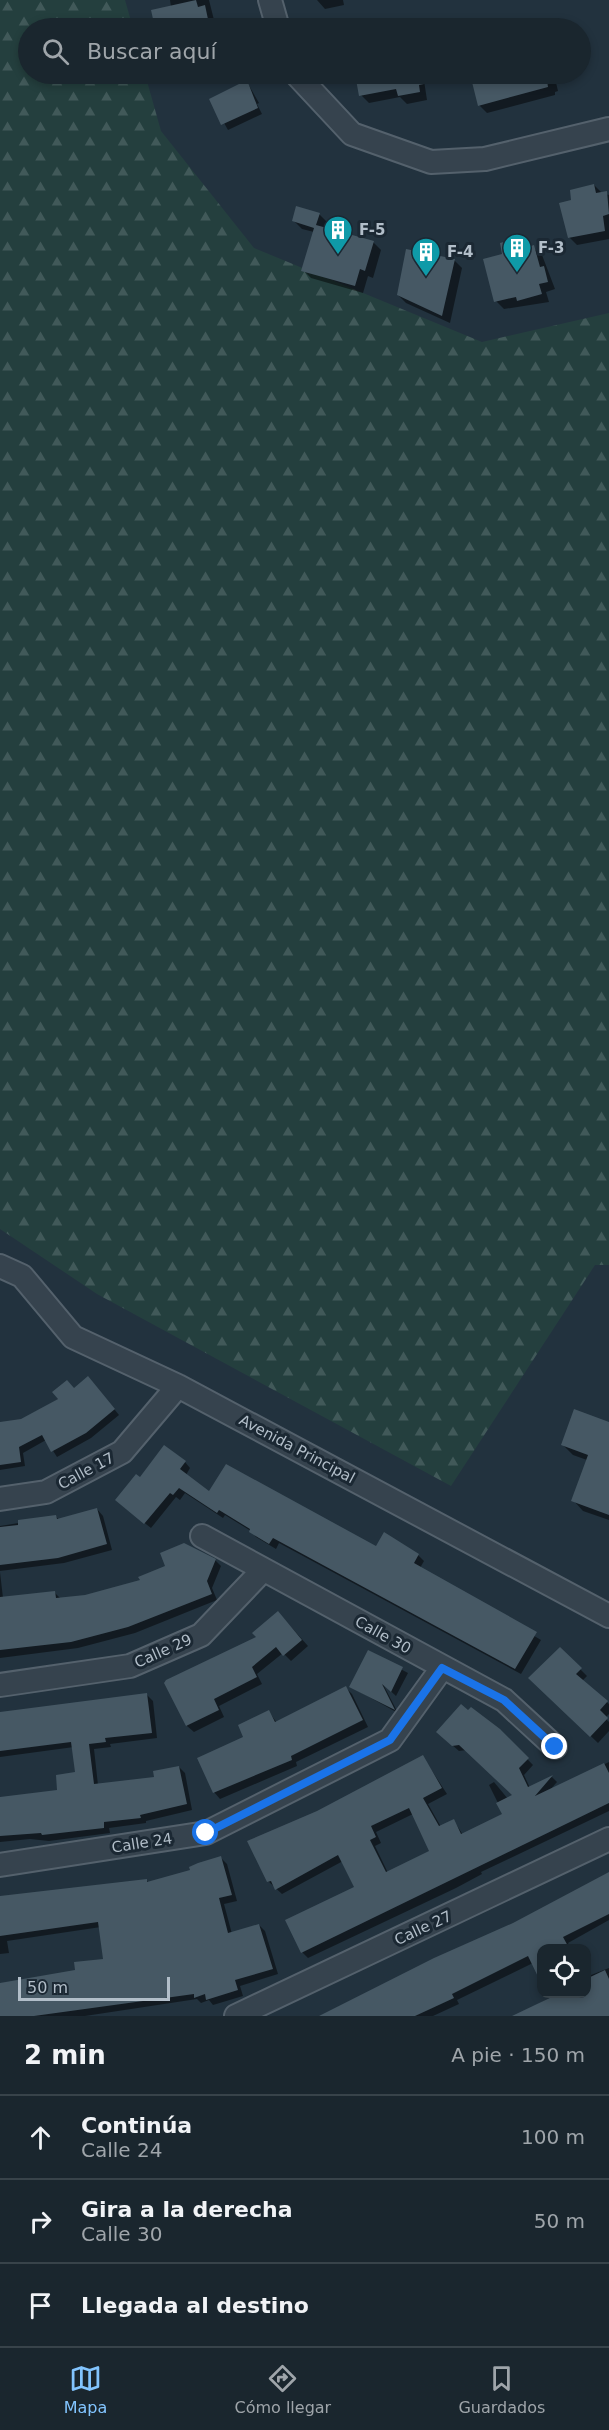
<!DOCTYPE html>
<html lang="es">
<head>
<meta charset="utf-8">
<style>
	:root { --surface:#1a262e; --page:#27323a; --text:#f1f3f6; --muted:#9fa5aa; --line:#38434a; --accent:#82c4fe }
	body { margin:0; font-family:"DejaVu Sans",sans-serif; background:var(--page); color:var(--text) }
	.controls { position:absolute; right:18px; bottom:18px; display:grid; overflow:hidden; border-radius:12px; box-shadow:0 3px 9px #0003 }
	.controls button { width:54px; height:54px; display:grid; place-items:center; padding:0; border:0; border-bottom:2px solid var(--line); background:var(--surface); color:var(--text); font:30px sans-serif }
	.scale { position:absolute; left:18px; bottom:15px; width:152px; box-sizing:border-box; padding-left:6px; border:3px solid #b2bec9; border-top:0; font-size:16px; line-height:21px; white-space:nowrap; color:#b2bec9; -webkit-text-stroke:4px #1b2833; paint-order:stroke }
	.stop { position:absolute; width:18px; height:18px; margin:-14px; border:4px solid #1a73e8; border-radius:50%; background:#fff }
	.stop.end { background:#1a73e8; border-color:#fff; box-shadow:0 2px 6px #0008 }
	.list { margin:0; padding:0; list-style:none }
	h2 { display:flex; justify-content:space-between; align-items:center; height:78px; margin:0; padding:0 24px; font-size:26px }
	h2 small { font-size:20px; font-weight:400; color:var(--muted) }
	.list li { display:grid; grid-template-columns:39px 1fr auto; gap:18px; align-items:center; box-sizing:border-box; height:84px; padding:0 24px; border-top:2px solid var(--line) }
	.list b { display:block; font-size:22px; white-space:nowrap }
	.list p { margin:0; font-size:20px; white-space:nowrap; color:var(--muted) }
	.list em { font-size:20px; font-style:normal; color:var(--muted) }
	.icon { flex:none; width:33px; height:33px; fill:none; stroke:currentColor; stroke-width:2; stroke-linecap:round; stroke-linejoin:round }
	.map { position:relative; flex:none; width:609px; height:2016px; overflow:hidden }
	.search { position:absolute; background:var(--surface); box-shadow:0 3px 9px #0003; left:18px; right:18px; top:18px; height:66px; display:flex; align-items:center; gap:15px; box-sizing:border-box; padding:0 21px; border-radius:33px; color:var(--muted); font-size:22px }
	.sheet { height:330px; background:var(--surface) }
	nav { display:flex; justify-content:space-around; align-items:center; box-sizing:border-box; height:84px; border-top:2px solid var(--line); background:var(--surface); font-size:16px; color:var(--muted) }
	nav a { display:grid; justify-items:center; gap:3px }
	nav .on { color:var(--accent) }
	.map>svg:first-child { display:block }
</style>
</head>
<body>
<div class="map">
<svg width="609" height="2016" viewBox="0 0 609 2016">
	<defs>
		<pattern id="forest-firs" width="22" height="20" patternUnits="userSpaceOnUse" patternTransform="scale(1.5)"><rect width="22" height="20" fill="#243f3e"/><path d="M5 1l3.5 6h-7zM16 11l3.5 6h-7z" fill="#415959"/></pattern>
	</defs>
	<rect width="100%" height="100%" fill="#22323e"/>
	<path fill="url(#forest-firs)" d="M 0,0 L 125,0 L 133,28 L 28,28 L 28,74 L 145,74 L 161,131 L 254,248 L 482,342 L 609,313 L 609,1265 L 595,1265 L 451,1486 L 97,1294 L 0,1229 Z"/>
	<path fill="#0007" fill-rule="evenodd" d="M 170,0 L 209,0 L 216,28 L 157,28 L 153,11 L 171,7 Z
		M 343,0 L 344,5 L 325,9 L 317,0 Z
		M 357,74 L 423,74 L 427,100 L 407,104 L 400,97 L 369,103 L 361,95 Z
		M 472,74 L 554,74 L 558,91 L 555,92 L 555,95 L 487,113 L 479,105 Z
		M 247,82 L 259,103 L 257,104 L 262,114 L 228,130 L 211,100 Z
		M 594,185 L 602,193 L 609,195 L 609,239 L 577,245 L 569,237 L 573,201 Z
		M 319,214 L 327,222 L 325,229 L 373,242 L 381,250 L 373,278 L 368,276 L 363,293 L 311,278 L 303,270 L 314,232 L 302,229 L 294,221 Z
		M 522,239 L 542,255 L 555,289 L 546,292 L 549,302 L 504,309 L 496,301 L 504,255 Z
		M 454,260 L 462,268 L 450,323 L 406,303 L 398,295 Z
		M 93,1383 L 119,1415 L 91,1438 L 57,1457 L 46,1440 L 23,1453 L 25,1466 L 0,1470 L 0,1423 L 22,1420 L 74,1390 Z
		M 609,1424 L 609,1520 L 583,1511 L 573,1500 L 587,1460 L 573,1455 L 563,1445 Z
		M 185,1462 L 190,1468 L 186,1475 L 209,1493 L 376,1548 L 418,1555 L 424,1561 L 420,1568 L 541,1640 L 521,1674 L 279,1543 L 276,1549 L 256,1537 L 251,1531 L 225,1515 L 223,1518 L 185,1493 L 180,1500 L 176,1497 L 151,1528 L 123,1506 L 140,1479 Z
		M 97,1509 L 103,1516 L 112,1550 L 64,1563 L 0,1571 L 0,1526 L 56,1517 L 60,1520 Z
		M 215,1560 L 221,1566 L 212,1588 L 217,1600 L 135,1633 L 78,1648 L 0,1658 L 0,1572 L 3,1598 L 54,1592 L 61,1599 L 85,1596 Z
		M 284,1619 L 308,1646 L 291,1661 L 283,1653 L 257,1674 L 262,1684 L 219,1706 L 224,1717 L 194,1732 L 187,1726 L 166,1683 L 258,1638 Z
		M 560,1649 L 587,1676 L 582,1681 L 609,1704 L 609,1714 L 605,1718 L 609,1722 L 609,1731 L 598,1743 L 530,1678 Z
		M 369,1652 L 408,1673 L 396,1696 L 383,1684 L 398,1713 L 351,1687 Z
		M 346,1688 L 352,1694 L 368,1727 L 296,1762 L 297,1766 L 220,1799 L 214,1792 L 269,1712 L 277,1723 Z
		M 147,1695 L 153,1701 L 157,1738 L 110,1744 L 111,1747 L 94,1749 L 98,1785 L 156,1779 L 179,1767 L 185,1773 L 192,1810 L 146,1821 L 146,1823 L 109,1828 L 110,1833 L 49,1841 L 30,1839 L 0,1842 L 0,1799 L 59,1791 L 77,1774 L 74,1747 L 0,1757 L 0,1714 Z
		M 500,1731 L 533,1765 L 524,1775 L 530,1788 L 552,1777 L 557,1782 L 550,1790 L 609,1762 L 609,1811 L 481,1872 L 482,1874 L 456,1888 L 308,1958 L 302,1952 L 356,1888 L 343,1861 L 282,1894 L 268,1881 L 318,1812 L 423,1757 L 447,1794 L 428,1804 L 441,1827 L 454,1821 L 463,1835 L 504,1815 L 489,1785 L 494,1782 L 508,1799 L 514,1796 L 467,1750 L 459,1751 L 444,1738 ZM 413,1814 L 431,1852 L 388,1873 L 375,1846 L 381,1843 L 376,1832 Z
		M 221,1858 L 227,1864 L 237,1901 L 224,1904 L 232,1934 L 259,1925 L 265,1931 L 278,1974 L 240,1986 L 243,1996 L 213,2005 L 209,2000 L 201,2003 L 197,1999 L 85,2016 L 0,2016 L 0,1984 L 77,1971 L 104,1960 L 101,1927 L 7,1941 L 9,1953 L 0,1954 L 0,1897 L 146,1880 L 149,1883 L 192,1871 Z
		M 609,1874 L 609,1920 L 568,1943 L 571,1948 L 542,1948 L 533,1963 L 457,2000 L 459,2004 L 433,2016 L 323,2016 L 513,1925 Z
		M 609,1968 L 609,2016 L 516,2016 L 557,1994 L 586,1994 L 586,1977 Z"/>
	<path fill="#465864" fill-rule="evenodd" d="M 196,0 L 198,7 L 205,5 L 209,24 L 205,25 L 206,28 L 155,28 L 151,10 Z
		M 355,74 L 434,74 L 434,82 L 419,85 L 420,92 L 398,96 L 396,89 L 359,96 Z
		M 470,74 L 546,74 L 548,87 L 478,106 Z
		M 247,80 L 258,108 L 221,125 L 209,99 Z
		M 594,184 L 596,193 L 607,191 L 609,214 L 603,216 L 605,231 L 568,238 L 559,203 L 571,200 L 570,190 Z
		M 296,206 L 320,213 L 316,225 L 374,241 L 365,271 L 360,269 L 355,286 L 301,271 L 314,228 L 292,221 Z
		M 522,237 L 525,248 L 534,245 L 540,267 L 544,266 L 548,282 L 539,284 L 542,294 L 517,301 L 516,297 L 494,302 L 483,259 L 502,254 L 500,243 Z
		M 406,249 L 455,259 L 442,316 L 397,295 Z
		M 88,1376 L 115,1409 L 86,1433 L 51,1452 L 42,1435 L 19,1447 L 21,1462 L 0,1465 L 0,1422 L 21,1419 L 58,1399 L 52,1392 L 67,1380 L 74,1388 Z
		M 574,1409 L 609,1422 L 609,1515 L 571,1501 L 588,1455 L 561,1445 Z
		M 164,1445 L 186,1461 L 180,1469 L 209,1491 L 226,1464 L 376,1546 L 384,1532 L 419,1554 L 414,1563 L 537,1632 L 515,1669 L 273,1538 L 269,1544 L 249,1532 L 250,1529 L 219,1510 L 217,1513 L 179,1488 L 173,1495 L 170,1493 L 144,1524 L 115,1500 L 136,1474 L 140,1477 Z
		M 97,1508 L 107,1544 L 58,1558 L 0,1565 L 0,1527 L 18,1525 L 18,1520 L 56,1515 L 57,1519 Z
		M 184,1543 L 216,1559 L 207,1581 L 212,1594 L 128,1627 L 71,1642 L 0,1650 L 0,1597 L 55,1591 L 56,1598 L 85,1595 L 140,1580 L 138,1577 L 165,1566 L 160,1553 Z
		M 278,1611 L 302,1640 L 283,1656 L 276,1647 L 252,1667 L 257,1677 L 214,1699 L 219,1710 L 186,1726 L 164,1683 L 166,1680 L 256,1637 L 252,1633 Z
		M 560,1647 L 582,1668 L 576,1674 L 608,1701 L 600,1710 L 608,1718 L 590,1737 L 528,1678 Z
		M 368,1650 L 403,1667 L 391,1692 L 382,1684 L 395,1710 L 349,1687 Z
		M 346,1686 L 363,1720 L 291,1756 L 292,1760 L 213,1793 L 197,1758 L 243,1737 L 238,1725 L 269,1710 L 275,1722 Z
		M 147,1693 L 152,1733 L 105,1738 L 106,1742 L 89,1744 L 94,1784 L 154,1777 L 153,1771 L 179,1766 L 187,1804 L 140,1815 L 141,1818 L 104,1822 L 104,1828 L 42,1835 L 41,1833 L 0,1836 L 0,1797 L 57,1790 L 56,1775 L 75,1772 L 71,1742 L 0,1751 L 0,1712 Z
		M 461,1704 L 468,1710 L 471,1707 L 500,1729 L 529,1758 L 519,1768 L 528,1787 L 553,1775 L 535,1796 L 604,1763 L 609,1773 L 609,1803 L 301,1953 L 285,1920 L 354,1887 L 338,1855 L 275,1890 L 271,1881 L 267,1882 L 247,1841 L 317,1811 L 423,1755 L 442,1788 L 423,1798 L 439,1826 L 454,1819 L 461,1834 L 502,1814 L 496,1803 L 512,1795 L 459,1745 L 452,1746 L 436,1732 ZM 409,1808 L 429,1851 L 386,1872 L 370,1840 L 376,1837 L 371,1826 Z
		M 221,1856 L 232,1895 L 219,1898 L 228,1933 L 259,1924 L 273,1969 L 235,1980 L 238,1990 L 206,2000 L 205,1994 L 194,1998 L 194,1994 L 34,2016 L 0,2016 L 0,1983 L 75,1970 L 74,1962 L 103,1959 L 98,1922 L 0,1936 L 0,1896 L 147,1879 L 147,1882 L 190,1870 L 189,1867 L 198,1863 Z
		M 609,1872 L 609,1914 L 563,1937 L 569,1948 L 542,1948 L 542,1985 L 528,1956 L 452,1994 L 454,1998 L 415,2016 L 319,2016 L 434,1958 L 513,1923 Z
		M 605,1970 L 609,1979 L 609,2016 L 512,2016 L 558,1994 L 586,1994 L 586,1979 Z"/>
	<g fill="none" stroke-linecap="round" stroke-linejoin="round">
		<g stroke="#54616c" stroke-width="26">
			<path id="street" d="M 270,0 L 278,28
				M 296,74 L 352,134 L 431,162 L 485,159 L 609,129
				M 0,1266 L 22,1276 L 73,1337 L 178,1386 L 609,1616
				M 0,1499 L 46,1492 L 122,1452 L 178,1386
				M 202,1536 L 504,1700 L 555,1747
				M 0,1685 L 130,1666 L 201,1635 L 263,1570
				M 0,1865 L 206,1833 L 390,1740 L 442,1668
				M 236,2016 L 609,1839"/>
		</g>
		<use href="#street" stroke="#36434e" stroke-width="22"/>
	</g>
	<g fill="none" stroke-linecap="round" stroke-linejoin="round">
		<path stroke="#1a73e8" stroke-width="8" d="M 206,1833 L 390,1740 L 442,1668 L 504,1700 L 555,1747"/>
	</g>
	<defs>
		<g id="building-pin" transform="scale(1.5)"><path d="M0 17L-7.5 6A9.5 9.5 0 1 1 7.5 6Z" fill="#0f9aa8" stroke="#1b2833"/><path d="M-4-6H4V6H1V3H-1V6H-4ZM-2.5-4.3h1.7v1.8h-1.7ZM.8-4.3h1.7v1.8H.8ZM-2.5-1h1.7V.8h-1.7ZM.8-1h1.7V.8H.8Z" fill="#fff"/></g>
	</defs>
	<g fill-rule="evenodd">
		<use href="#building-pin" x="338" y="230"/>
		<use href="#building-pin" x="517" y="248"/>
		<use href="#building-pin" x="426" y="252"/>
	</g>
	<g text-anchor="middle" dominant-baseline="central" stroke-width="6" stroke-linejoin="round" paint-order="stroke">
		<g font-size="15" font-weight="bold" fill="#b2bec9" stroke="#1b2833" text-anchor="start">
			<text x="359" y="230">F-5</text>
			<text x="538" y="248">F-3</text>
			<text x="447" y="252">F-4</text>
		</g>
		<g font-size="15" fill="#b2bec9" stroke="#1b2833">
			<text transform="translate(297 1449) rotate(28)">Avenida Principal</text>
			<text transform="translate(86 1471) rotate(-28)">Calle 17</text>
			<text transform="translate(383 1635) rotate(29)">Calle 30</text>
			<text transform="translate(163 1651) rotate(-24)">Calle 29</text>
			<text transform="translate(142 1843) rotate(-9)">Calle 24</text>
			<text transform="translate(423 1928) rotate(-25)">Calle 27</text>
		</g>
	</g>
</svg>
<div class="controls">
<button><svg class="icon" aria-label="locate" viewBox="0 0 24 24"><circle cx="12" cy="12" r="6"/><path d="M12 2v4M12 18v4M2 12h4M18 12h4"/></svg></button>
</div>
<div class="scale">50 m</div>
<div class="stop" style="left:206px;top:1833px"></div>
<div class="stop end" style="left:555px;top:1747px"></div>
<div class="search"><svg class="icon" aria-label="search" viewBox="0 0 24 24"><circle cx="10" cy="10" r="6"/><path d="M15 15l6 6"/></svg>Buscar aquí</div>
</div>
<section class="sheet">
<h2>2 min<small>A pie · 150 m</small></h2>
<ul class="list">
<li><svg class="icon" aria-label="ahead" viewBox="0 0 24 24"><path d="M12 20V5M6 11l6-6 6 6"/></svg><div><b>Continúa</b><p>Calle 24</p></div><em>100 m</em></li>
<li><svg class="icon" aria-label="right" viewBox="0 0 24 24"><path d="M7 20v-9h11M14 6l5 5-5 5"/></svg><div><b>Gira a la derecha</b><p>Calle 30</p></div><em>50 m</em></li>
<li><svg class="icon" aria-label="arrive" viewBox="0 0 24 24"><path d="M6 21V4h12l-3 4 3 4H6"/></svg><div><b>Llegada al destino</b></div></li>
</ul>
</section>
<nav>
<a class="on"><svg class="icon" aria-label="map" viewBox="0 0 24 24"><path d="M3 6l6-2 6 2 6-2v14l-6 2-6-2-6 2zM9 4v14M15 6v14"/></svg>Mapa</a>
<a><svg class="icon" aria-label="directions" viewBox="0 0 24 24"><path d="M12 3l9 9-9 9-9-9zM9 14v-3h6M13 9l2 2-2 2"/></svg>Cómo llegar</a>
<a><svg class="icon" aria-label="saved" viewBox="0 0 24 24"><path d="M7 4h10v16l-5-4-5 4z"/></svg>Guardados</a>
</nav>
</body>
</html>
